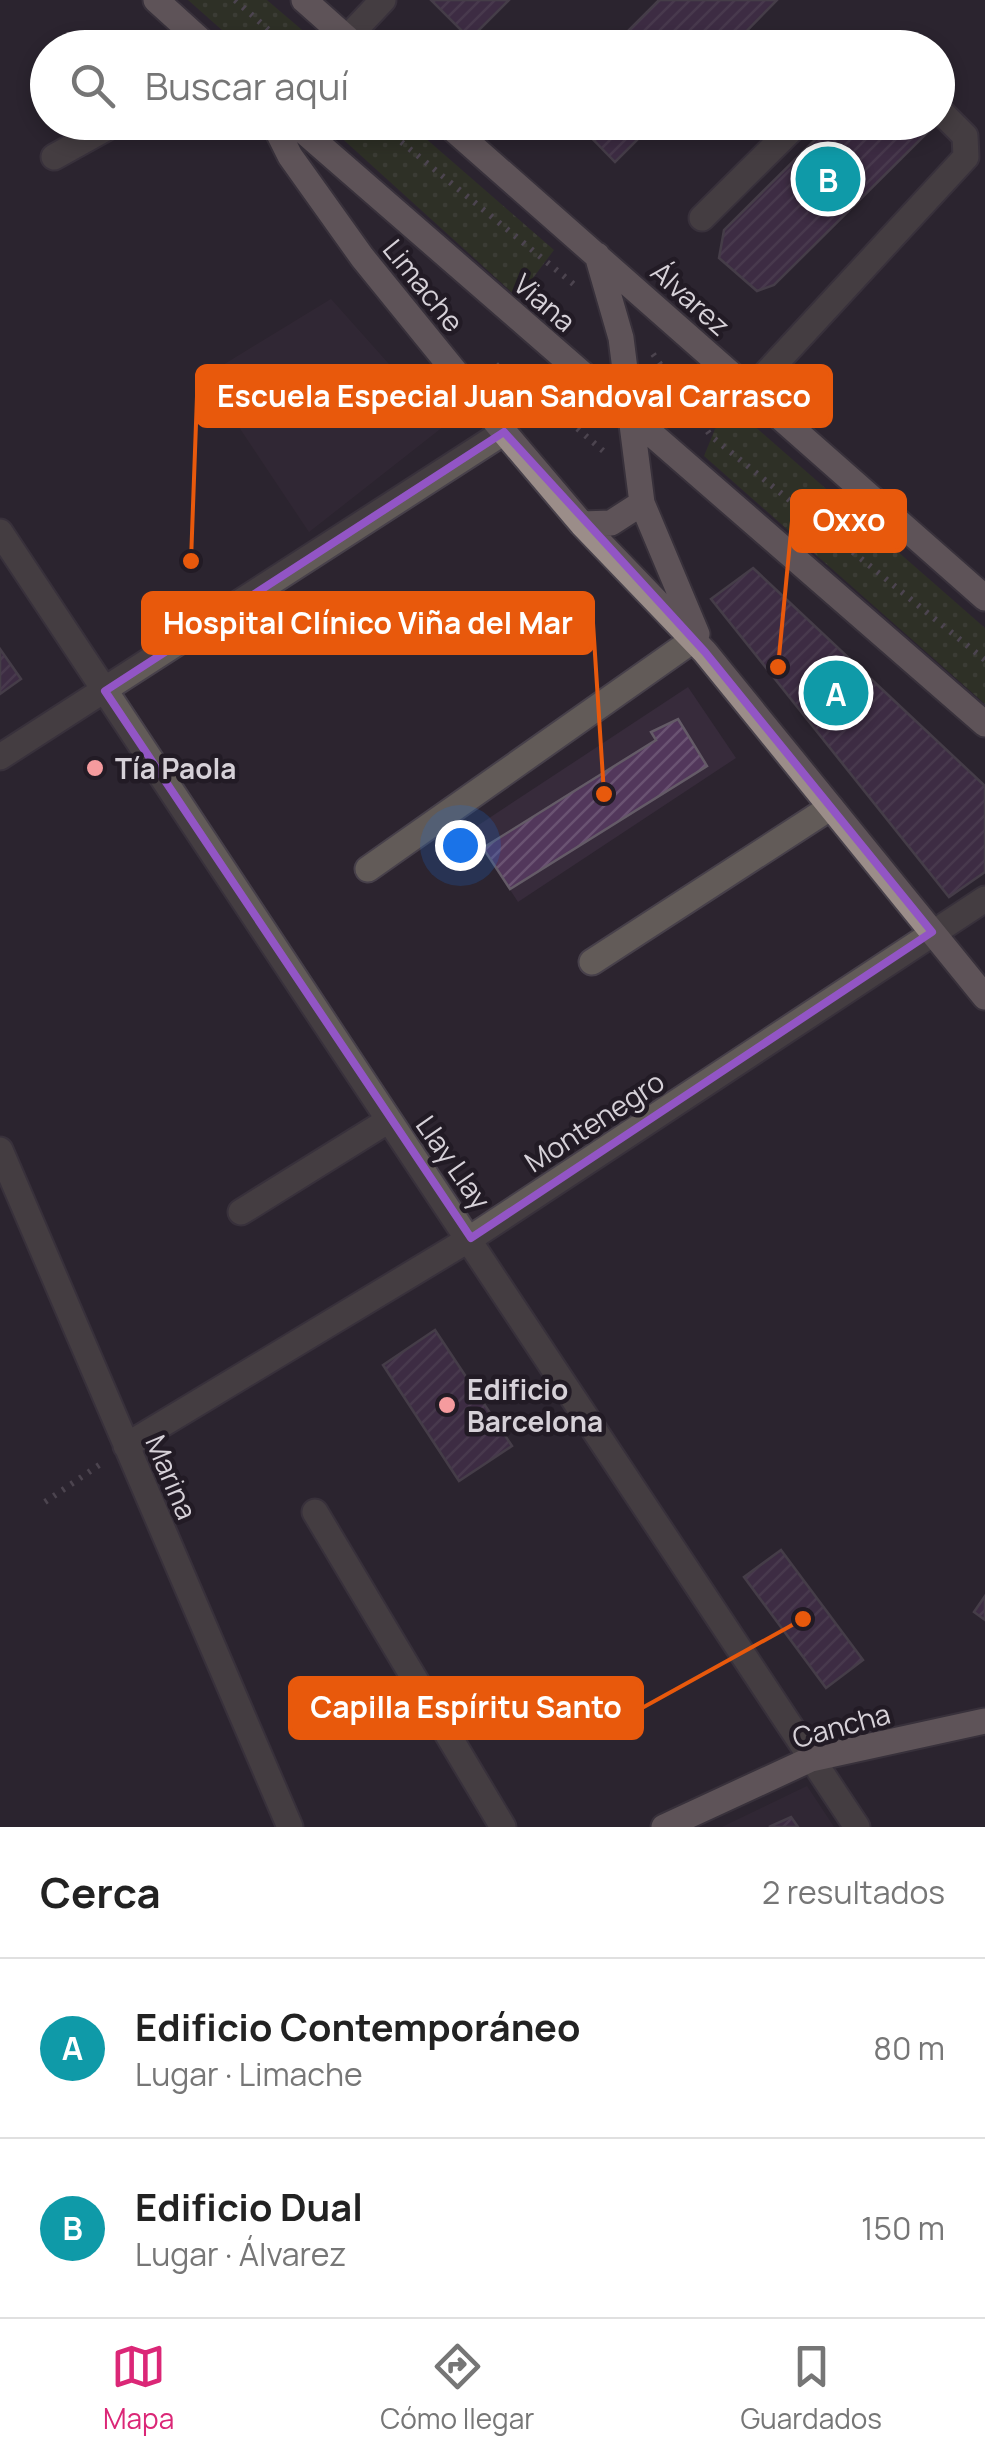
<!DOCTYPE html>
<html lang="es">
<head>
<meta charset="utf-8">
<style>
	:root { --surface:#fff; --page:#f6f6f6; --text:#222; --muted:#767676; --line:#e0e0e0; --accent:#db2777 }
	body { margin:0; font-family:Manrope,sans-serif; background:var(--page); color:var(--text) }
	.you { position:absolute; left:460px; top:845px; width:35px; height:35px; margin:-25px; border:8px solid #fff; border-radius:50%; background:#1a73e8; box-shadow:0 0 0 15px #1a73e833 }
	.badge { display:grid; place-items:center; width:65px; height:65px; border-radius:50%; background:var(--accent); color:#fff; font-size:32px; font-weight:700 }
	.pin { position:absolute; translate:-50% -50%; border:5px solid #fff; box-shadow:0 2px 10px #0006 }
	.list { margin:0; padding:0; list-style:none }
	h2 { display:flex; justify-content:space-between; align-items:center; height:130px; margin:0; padding:0 40px; font-size:42px }
	h2 small { font-size:32px; font-weight:400; color:var(--muted) }
	.list li { display:grid; grid-template-columns:65px 1fr auto; gap:30px; align-items:center; box-sizing:border-box; height:180px; padding:0 40px; border-top:2px solid var(--line) }
	.list b { display:block; font-size:38px; white-space:nowrap }
	.list p { margin:0; font-size:32px; white-space:nowrap; color:var(--muted) }
	.list em { font-size:32px; font-style:normal; color:var(--muted) }
	.icon { flex:none; width:55px; height:55px; fill:none; stroke:currentColor; stroke-width:2; stroke-linecap:round; stroke-linejoin:round }
	.map { position:relative; flex:none; width:985px; height:1827px; overflow:hidden }
	.search { position:absolute; background:var(--surface); box-shadow:0 5px 15px #0003; left:30px; right:30px; top:30px; height:110px; display:flex; align-items:center; gap:25px; box-sizing:border-box; padding:0 35px; border-radius:55px; color:var(--muted); font-size:38px }
	.sheet { height:490px; background:var(--surface) }
	nav { display:flex; justify-content:space-around; align-items:center; box-sizing:border-box; height:140px; border-top:2px solid var(--line); background:var(--surface); font-size:28px; color:var(--muted) }
	nav a { display:grid; justify-items:center; gap:5px }
	nav .on { color:var(--accent) }
	.map>svg:first-child { display:block }
</style>
</head>
<body>
<div class="map">
<svg width="985" height="1827" viewBox="0 0 985 1827">
	<defs>
		<pattern id="grass-dots" width="8" height="8" patternUnits="userSpaceOnUse" patternTransform="scale(2.5)"><rect width="8" height="8" fill="#323f1c"/><path d="M2 2h.1M6 6h.1" fill="none" stroke="#4f5a3c" stroke-width="1.8" stroke-linecap="round"/></pattern>
		<pattern id="building-hatch" width="6" height="6" patternUnits="userSpaceOnUse" patternTransform="scale(2.5)"><rect width="6" height="6" fill="#52375b"/><path d="M-1 1l2-2M0 6l6-6M5 7l2-2" fill="none" stroke="#6a5372"/></pattern>
	</defs>
	<rect width="100%" height="100%" fill="#2c242f"/>
	<path fill="#372b3b" d="M 331,299 L 444,426 L 309,532 L 205,376 Z
		M 688,687 L 736,758 L 518,902 L 471,830 Z
		M 807,1786 L 834,1827 L 722,1827 Z"/>
	<path fill="url(#grass-dots)" d="M 188,0 L 267,0 L 322,47 L 241,47 Z
		M 325,123 L 408,123 L 554,250 L 518,298 Z
		M 735,409 L 985,628 L 985,704 L 704,456 L 715,429 Z"/>
	<path fill="url(#building-hatch)" stroke="#645b67" stroke-width="2.5" d="M 431,0 L 509,0 L 470,39 Z
		M 659,0 L 777,0 L 730,48 L 611,48 Z
		M 576,122 L 655,122 L 615,162 Z
		M 833,122 L 927,122 L 932,128 L 774,285 L 757,291 L 719,258 L 724,230 Z
		M 753,568 L 985,786 L 985,872 L 949,897 L 711,599 Z
		M 0,649 L 21,679 L 0,694 Z
		M 678,719 L 707,766 L 510,889 L 483,848 L 656,740 L 651,732 Z
		M 435,1330 L 512,1446 L 459,1481 L 383,1365 Z
		M 781,1550 L 863,1660 L 826,1688 L 744,1577 Z
		M 985,1596 L 985,1620 L 974,1612 Z
		M 791,1817 L 798,1827 L 769,1827 Z"/>
	<g fill="none" stroke-linecap="round" stroke-linejoin="round">
		<g stroke="#47404a" stroke-width="29">
			<path id="minor" d="M 347,38 L 383,0
				M 54,157 L 117,122
				M 702,218 L 799,122
				M 750,391 L 966,157 L 965,136 L 938,109
				M 0,532 L 857,1827
				M 0,757 L 504,432
				M 368,869 L 693,640
				M 592,962 L 831,807
				M 0,1150 L 290,1827
				M 241,1212 L 389,1120
				M 126,1446 L 471,1238 L 985,899
				M 315,1512 L 503,1827"/>
		</g>
		<g stroke="#47404a" stroke-width="29">
			<path id="major" d="M 156,0 L 209,48
				M 304,0 L 358,48
				M 273,122 L 290,156 L 362,257 L 504,432 L 582,524 L 705,652 L 985,997
				M 293,122 L 985,724
				M 445,122 L 985,598
				M 597,255 L 621,338 L 642,503 L 697,634
				M 582,524 L 611,523 L 642,503
				M 664,1827 L 811,1759 L 985,1721"/>
		</g>
		<path stroke="#736c76" stroke-width="6" stroke-dasharray="2.5 8" stroke-linecap="butt" d="M 235,0 L 289,48
			M 377,122 L 577,287
			M 653,354 L 711,436 L 985,660
			M 490,373 L 502,363 L 609,456
			M 45,1502 L 105,1461"/>
		<use href="#minor" stroke="#625b58" stroke-width="25"/>
		<use href="#major" stroke="#9b8d89" stroke-width="25"/>
	</g>
	<path d="M0 0H985V1827H0ZM 504,432 L 705,652 L 932,932 L 471,1238 L 105,691 Z" fill="#2c242f" fill-opacity=".55" fill-rule="evenodd"/>
	<path fill="none" stroke="#9255c5" stroke-width="8" stroke-linejoin="round" d="M 504,432 L 705,652 L 932,932 L 471,1238 L 105,691 Z"/>
	<g fill="#f59b9e" stroke="#221b25" stroke-width="4">
		<circle cx="95" cy="768" r="10"/>
		<circle cx="447" cy="1405" r="10"/>
	</g>
	<g text-anchor="middle" dominant-baseline="central" stroke-width="9" stroke-linejoin="round" paint-order="stroke">
		<g font-size="28" fill="#d6d1d8" stroke="#221b25">
			<text transform="translate(424 285) rotate(51)">Limache</text>
			<text transform="translate(691 298) rotate(42)">Álvarez</text>
			<text transform="translate(545 302) rotate(41)">Viana</text>
			<text transform="translate(594 1121) rotate(-33)">Montenegro</text>
			<text transform="translate(454 1162) rotate(55)">Llay Llay</text>
			<text transform="translate(172 1477) rotate(67)">Marina</text>
			<text transform="translate(841 1725) rotate(-15)">Cancha</text>
		</g>
		<g font-size="28" font-weight="bold" fill="#d6d1d8" stroke="#221b25" text-anchor="start">
			<text x="115" y="768">Tía Paola</text>
			<text x="467" y="1389">Edificio<tspan x="467" dy="32">Barcelona</tspan></text>
		</g>
	</g>
	<path fill="none" stroke="#e8590c" stroke-width="4" d="M191 561L197 396M778 667L792 521M604 794L593 623M803 1619L642 1708"/>
	<g fill="#e8590c" stroke="#221b25" stroke-width="4">
		<circle cx="191" cy="561" r="10"/>
		<circle cx="778" cy="667" r="10"/>
		<circle cx="604" cy="794" r="10"/>
		<circle cx="803" cy="1619" r="10"/>
	</g>
	<g fill="#e8590c" stroke="#e8590c" stroke-width="4">
		<rect x="197" y="366" width="634" height="60" rx="10"/>
		<rect x="792" y="491" width="113" height="60" rx="10"/>
		<rect x="143" y="593" width="450" height="60" rx="10"/>
		<rect x="290" y="1678" width="352" height="60" rx="10"/>
	</g>
	<g font-size="30" text-anchor="middle" font-weight="bold" fill="#fff">
		<text x="514" y="407">Escuela Especial Juan Sandoval Carrasco</text>
		<text x="849" y="531">Oxxo</text>
		<text x="368" y="634">Hospital Clínico Viña del Mar</text>
		<text x="466" y="1718">Capilla Espíritu Santo</text>
	</g>
</svg>
<div class="you"></div>
<div class="pin badge" style="left:836px;top:693px;background:#0f9aa8">A</div>
<div class="pin badge" style="left:828px;top:179px;background:#0f9aa8">B</div>
<div class="search"><svg class="icon" aria-label="search" viewBox="0 0 24 24"><circle cx="10" cy="10" r="6"/><path d="M15 15l6 6"/></svg>Buscar aquí</div>
</div>
<section class="sheet">
<h2>Cerca<small>2 resultados</small></h2>
<ul class="list">
<li><span class="badge" style="background:#0f9aa8">A</span><div><b>Edificio Contemporáneo</b><p>Lugar · Limache</p></div><em>80 m</em></li>
<li><span class="badge" style="background:#0f9aa8">B</span><div><b>Edificio Dual</b><p>Lugar · Álvarez</p></div><em>150 m</em></li>
</ul>
</section>
<nav>
<a class="on"><svg class="icon" aria-label="map" viewBox="0 0 24 24"><path d="M3 6l6-2 6 2 6-2v14l-6 2-6-2-6 2zM9 4v14M15 6v14"/></svg>Mapa</a>
<a><svg class="icon" aria-label="directions" viewBox="0 0 24 24"><path d="M12 3l9 9-9 9-9-9zM9 14v-3h6M13 9l2 2-2 2"/></svg>Cómo llegar</a>
<a><svg class="icon" aria-label="saved" viewBox="0 0 24 24"><path d="M7 4h10v16l-5-4-5 4z"/></svg>Guardados</a>
</nav>
</body>
</html>
